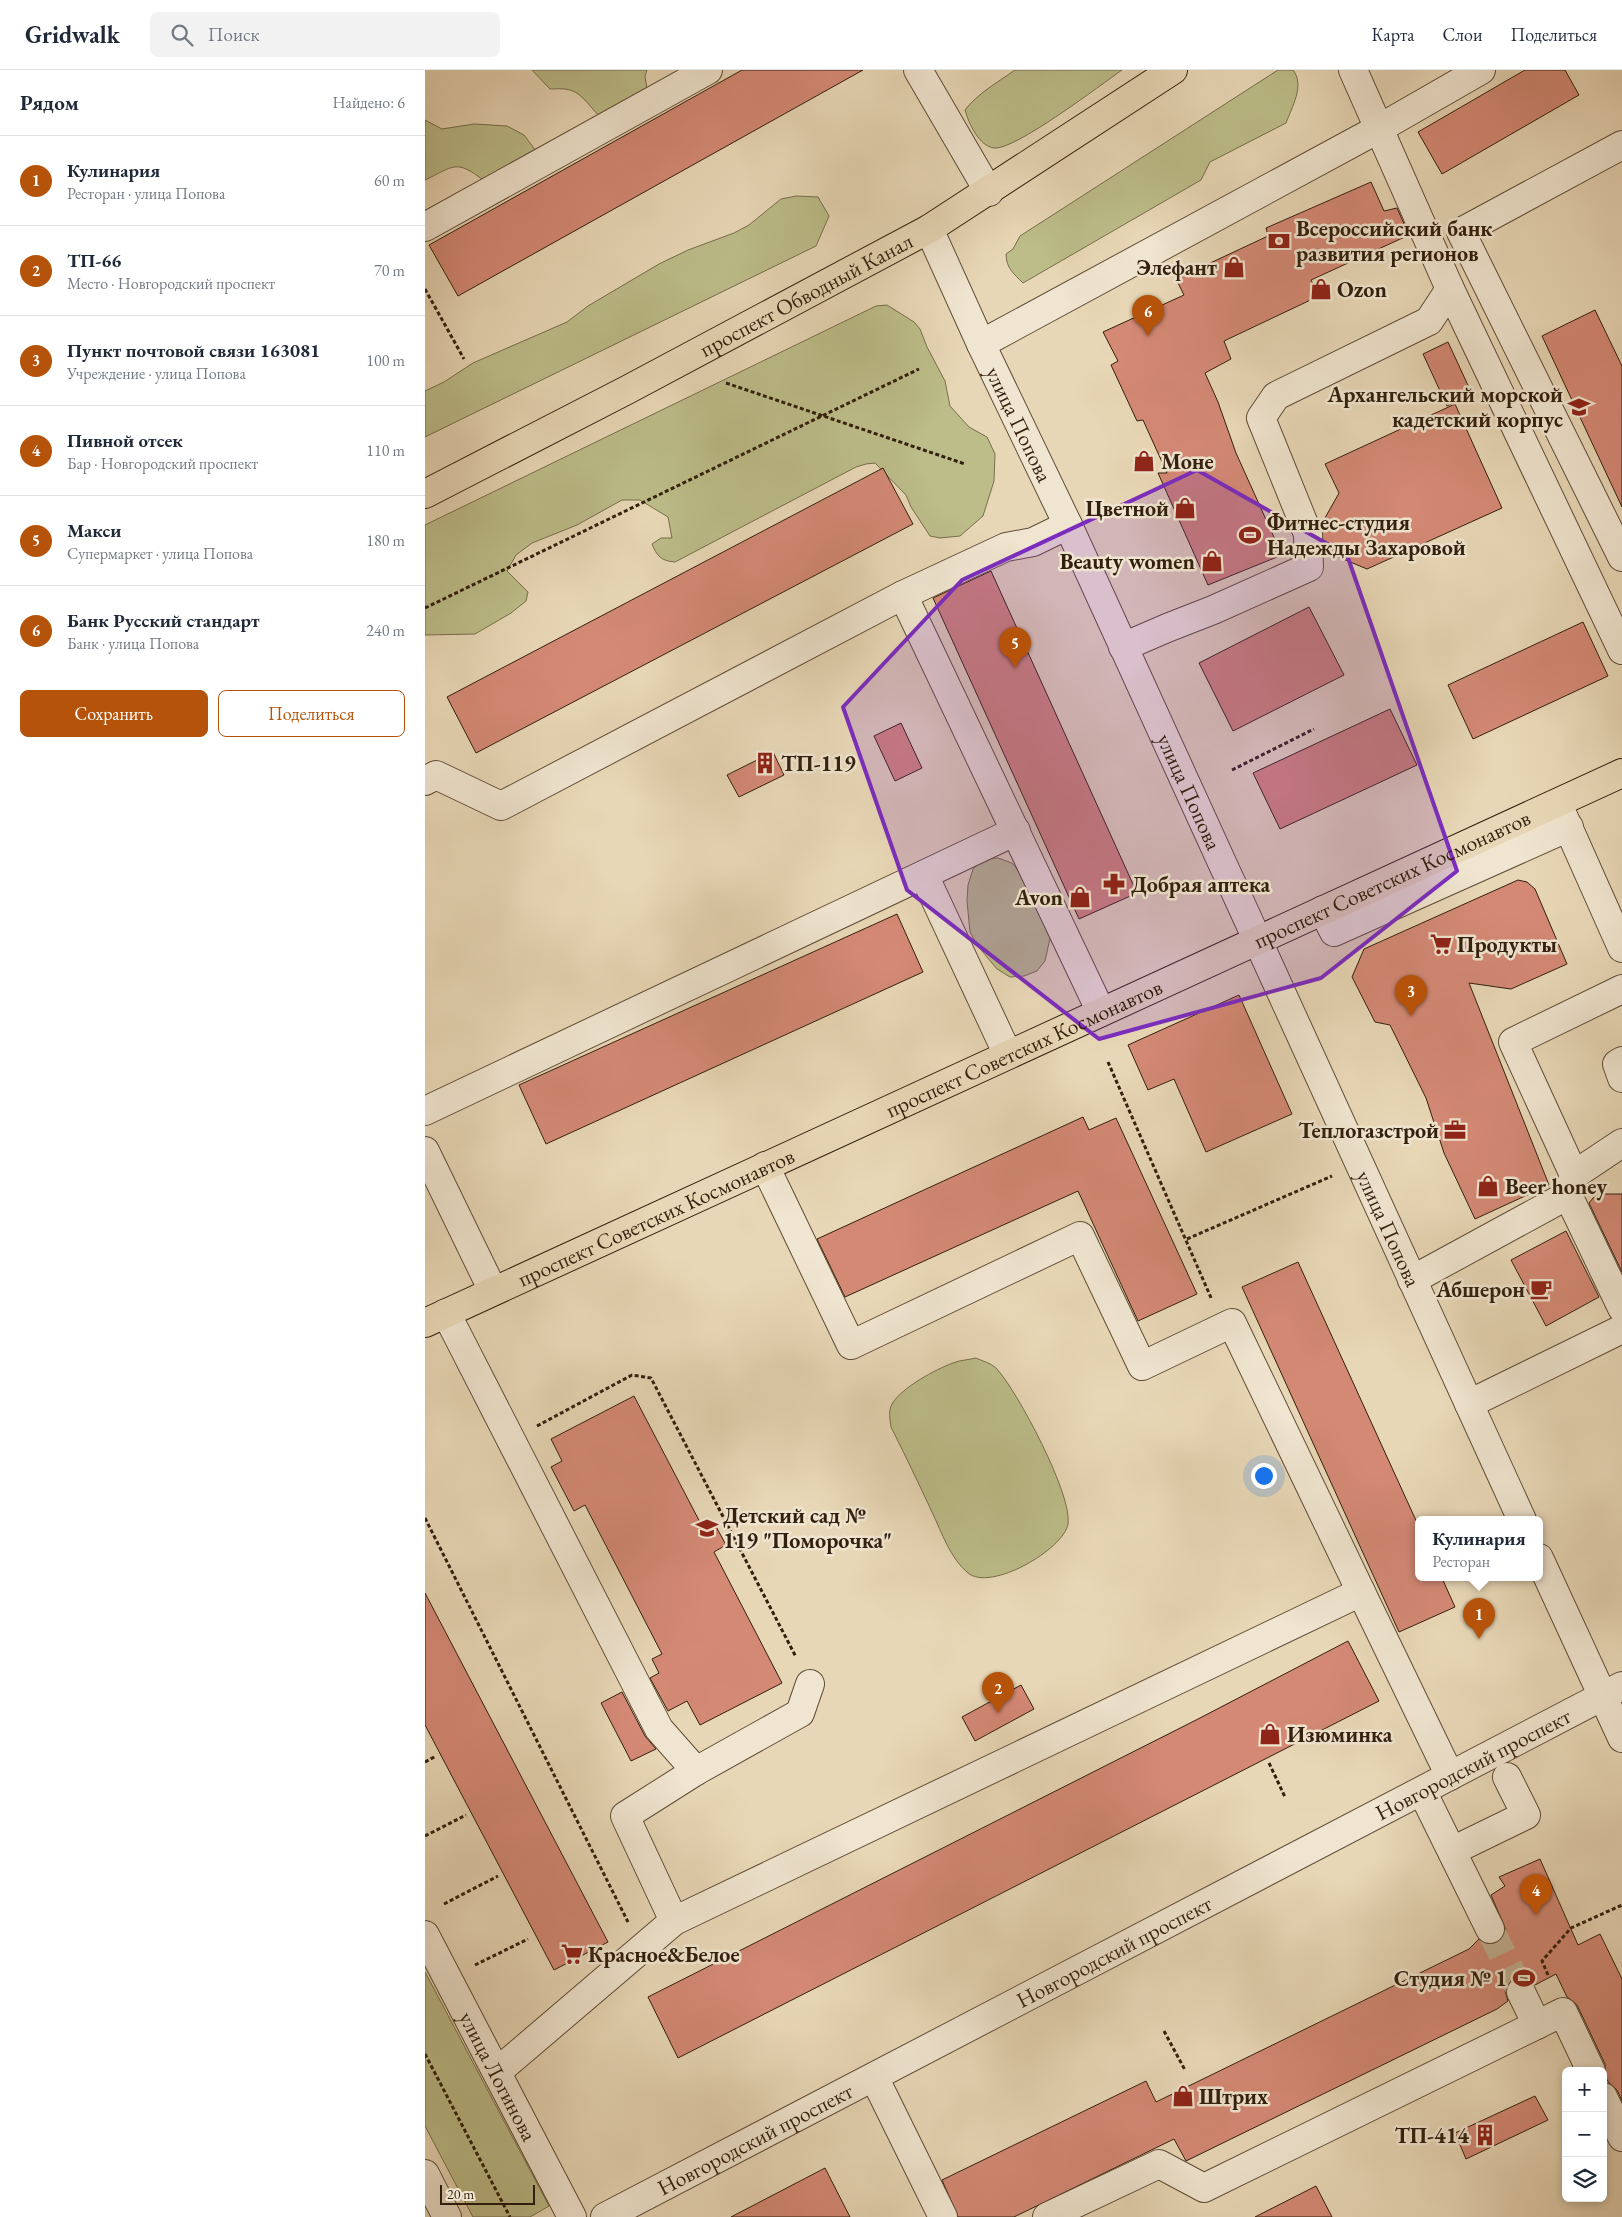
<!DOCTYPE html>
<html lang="ru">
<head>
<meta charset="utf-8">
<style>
	:root { --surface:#fff; --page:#f2f2f3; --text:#1f2937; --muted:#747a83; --line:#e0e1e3; --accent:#b45309 }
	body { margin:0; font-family:"EB Garamond",serif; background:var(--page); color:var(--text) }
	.controls { position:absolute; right:15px; bottom:15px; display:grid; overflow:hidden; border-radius:8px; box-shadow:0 2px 8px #0003 }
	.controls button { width:45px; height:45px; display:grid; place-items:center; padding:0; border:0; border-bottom:1px solid var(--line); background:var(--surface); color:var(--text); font:25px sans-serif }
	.scale { position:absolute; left:15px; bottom:12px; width:95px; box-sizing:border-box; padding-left:5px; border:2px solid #321f0d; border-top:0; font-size:14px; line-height:18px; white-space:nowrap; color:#321f0d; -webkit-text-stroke:4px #f0e5d0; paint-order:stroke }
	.you { position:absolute; left:838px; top:1405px; width:18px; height:18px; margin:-12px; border:4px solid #fff; border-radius:50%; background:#1a73e8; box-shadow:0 0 0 8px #1a73e833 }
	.badge { display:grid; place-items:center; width:32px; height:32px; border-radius:50%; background:var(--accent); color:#fff; font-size:16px; font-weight:700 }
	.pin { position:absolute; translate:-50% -41px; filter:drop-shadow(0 1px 2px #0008) }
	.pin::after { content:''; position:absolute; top:26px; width:18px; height:15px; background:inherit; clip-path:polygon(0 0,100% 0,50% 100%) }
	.popup { position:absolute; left:990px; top:1446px; width:128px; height:65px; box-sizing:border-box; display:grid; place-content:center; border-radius:8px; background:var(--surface); filter:drop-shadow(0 1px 4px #0005); font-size:16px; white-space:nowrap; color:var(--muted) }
	.popup b { font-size:19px; color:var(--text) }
	.popup::after { content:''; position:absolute; left:50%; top:100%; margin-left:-10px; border:10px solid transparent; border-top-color:var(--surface) }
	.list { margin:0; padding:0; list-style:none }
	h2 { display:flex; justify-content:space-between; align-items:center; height:65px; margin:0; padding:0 20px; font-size:21px }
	h2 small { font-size:16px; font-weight:400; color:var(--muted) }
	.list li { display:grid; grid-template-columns:32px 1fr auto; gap:15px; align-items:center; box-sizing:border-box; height:90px; padding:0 20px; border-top:1px solid var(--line) }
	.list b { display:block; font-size:19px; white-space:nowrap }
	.list p { margin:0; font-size:16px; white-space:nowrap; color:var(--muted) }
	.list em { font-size:16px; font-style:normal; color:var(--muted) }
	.actions { display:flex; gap:10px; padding:15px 20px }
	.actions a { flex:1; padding:11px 0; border:1px solid var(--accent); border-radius:8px; text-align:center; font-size:18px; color:var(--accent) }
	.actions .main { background:var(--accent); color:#fff }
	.icon { flex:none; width:28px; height:28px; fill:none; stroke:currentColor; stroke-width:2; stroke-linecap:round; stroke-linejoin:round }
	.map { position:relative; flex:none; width:1197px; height:2147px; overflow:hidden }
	header { display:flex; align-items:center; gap:30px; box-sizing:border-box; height:70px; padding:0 25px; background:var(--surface); border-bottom:1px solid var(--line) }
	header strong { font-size:24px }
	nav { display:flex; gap:28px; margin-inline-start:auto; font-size:18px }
	.search { width:350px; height:45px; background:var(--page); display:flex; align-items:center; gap:12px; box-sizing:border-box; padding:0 18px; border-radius:8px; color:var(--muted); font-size:19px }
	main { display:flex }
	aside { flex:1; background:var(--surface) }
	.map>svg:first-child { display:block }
</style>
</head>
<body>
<header>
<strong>Gridwalk</strong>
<div class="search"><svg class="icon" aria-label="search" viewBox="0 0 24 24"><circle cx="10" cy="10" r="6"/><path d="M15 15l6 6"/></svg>Поиск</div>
<nav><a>Карта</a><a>Слои</a><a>Поделиться</a></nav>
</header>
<main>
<aside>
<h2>Рядом<small>Найдено: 6</small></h2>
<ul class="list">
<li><span class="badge">1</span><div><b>Кулинария</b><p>Ресторан · улица Попова</p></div><em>60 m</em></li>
<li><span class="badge">2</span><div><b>ТП-66</b><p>Место · Новгородский проспект</p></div><em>70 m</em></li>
<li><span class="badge">3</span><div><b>Пункт почтовой связи 163081</b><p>Учреждение · улица Попова</p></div><em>100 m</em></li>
<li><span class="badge">4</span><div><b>Пивной отсек</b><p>Бар · Новгородский проспект</p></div><em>110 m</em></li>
<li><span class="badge">5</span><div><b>Макси</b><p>Супермаркет · улица Попова</p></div><em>180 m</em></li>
<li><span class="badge">6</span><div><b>Банк Русский стандарт</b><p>Банк · улица Попова</p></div><em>240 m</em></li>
</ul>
<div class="actions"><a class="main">Сохранить</a><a>Поделиться</a></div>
</aside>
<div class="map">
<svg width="1197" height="2147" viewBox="0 0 1197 2147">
	<rect width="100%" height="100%" fill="#e8d7b6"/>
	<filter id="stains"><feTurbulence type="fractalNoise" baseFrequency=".004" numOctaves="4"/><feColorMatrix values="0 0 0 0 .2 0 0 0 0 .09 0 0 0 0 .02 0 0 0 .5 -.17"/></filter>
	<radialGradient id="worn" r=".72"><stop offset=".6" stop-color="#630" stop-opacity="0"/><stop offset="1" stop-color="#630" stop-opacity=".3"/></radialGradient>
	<path fill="#bcbd89" stroke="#776e4b" d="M 107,0 L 222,0 L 220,6 L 223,25 L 178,49 C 167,41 158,23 145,20 C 139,18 131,19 125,19 Z
		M 590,0 L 697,0 C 677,14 589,81 569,78 C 554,76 544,54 540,40 C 552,24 573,12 590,0 Z
		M 853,0 L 868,0 C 880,15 867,37 861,53 L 785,92 L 776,110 L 598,213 C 589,204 581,198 581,184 L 588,179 L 595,166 Z
		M 0,50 L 17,59 L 49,54 L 82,56 L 99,65 L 111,81 L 59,111 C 31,88 28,97 0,110 Z
		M 371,126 L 393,127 L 404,146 L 391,176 L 0,367 L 0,321 L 19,312 L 48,293 L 142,252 L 163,236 L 234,194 L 263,180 L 309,163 L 324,155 L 356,129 Z
		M 462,235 L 489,252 L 495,259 L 502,277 L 520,311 L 525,336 L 544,357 L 562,367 L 570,384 L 569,411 L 558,446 L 535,466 L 515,468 L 505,466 L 486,437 L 481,425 L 450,393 L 441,394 L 431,397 L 250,492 C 236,491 232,486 227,474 L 236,468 L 247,468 L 243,447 L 215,430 L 197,430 L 152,455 L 107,473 L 91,485 L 82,501 L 103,522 L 101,531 L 86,543 L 50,564 L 0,565 L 0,455 L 451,236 Z
		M 573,788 L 587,793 L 595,803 L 626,864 L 620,891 L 612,901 L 599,906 L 585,907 L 572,899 L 552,875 L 545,862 L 542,831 L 543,815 L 548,799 L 559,789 Z
		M 551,1288 C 557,1291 566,1293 571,1298 C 592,1320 648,1426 643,1454 C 639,1479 566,1522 543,1503 C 525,1488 517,1463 507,1442 C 494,1414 480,1385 466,1357 C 465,1349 463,1342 467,1334 C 476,1318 511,1299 528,1293 C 535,1290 543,1290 551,1288 Z
		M 0,1902 L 124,2136 L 105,2147 L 48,2147 L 0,2056 Z"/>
	<path fill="#d48975" stroke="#321f0d" d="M 317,0 L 438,0 L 33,226 L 4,175 Z
		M 1100,0 L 1140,0 L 1154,25 L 1017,104 L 993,62 Z
		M 946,112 L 959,141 L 972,138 L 984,165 L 886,210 L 894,226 L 799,271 L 806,289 L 780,303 L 793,332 L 811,383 L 857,485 L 783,515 L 733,403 L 742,403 L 718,350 L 712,351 L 686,295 L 693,291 L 678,262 L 759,225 L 751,209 L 843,166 L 841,158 Z
		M 1170,240 L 1197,296 L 1197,437 L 1117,266 Z
		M 1023,272 L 1047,324 L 1022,336 L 998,284 Z
		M 1030,334 L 1077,438 L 942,499 L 899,481 L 896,455 L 914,423 L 900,394 Z
		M 458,398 L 488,454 L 51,683 L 22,627 Z
		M 566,501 L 712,823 L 654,849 L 508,528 Z
		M 884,537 L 919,605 L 808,661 L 774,593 Z
		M 1158,552 L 1183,606 L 1048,669 L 1023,615 Z
		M 965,639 L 992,695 L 855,759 L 828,703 Z
		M 476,653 L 497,698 L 470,711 L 449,666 Z
		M 348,682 L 359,705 L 314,727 L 302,705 Z
		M 1093,810 L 1102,812 L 1110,819 L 1142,894 L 1086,919 L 1044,913 L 1124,1115 L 1050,1149 L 1019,1083 L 1001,1028 L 965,955 L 950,952 L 927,907 L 939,879 Z
		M 472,844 L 498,902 L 121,1074 L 94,1015 Z
		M 814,925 L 867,1044 L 781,1082 L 749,1009 L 723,1020 L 703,975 Z
		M 658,1047 L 664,1060 L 691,1048 L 772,1224 L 713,1251 L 653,1121 L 420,1227 L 392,1169 Z
		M 1177,1124 L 1197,1124 L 1197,1202 L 1164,1133 L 1168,1128 Z
		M 1141,1161 L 1174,1227 L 1121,1256 L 1086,1190 Z
		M 873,1192 L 994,1457 L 994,1508 L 1017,1508 L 1030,1537 L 974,1562 L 817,1217 Z
		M 209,1326 L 277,1456 L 288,1451 L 301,1475 L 289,1482 L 357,1613 L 275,1655 L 262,1631 L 243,1641 L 225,1608 L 234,1603 L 227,1589 L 237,1584 L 160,1435 L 149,1441 L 126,1397 L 137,1391 L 126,1369 Z
		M 0,1523 L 183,1872 L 129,1900 L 0,1655 Z
		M 923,1571 L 954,1631 L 253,1988 L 223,1927 L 773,1649 Z
		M 596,1615 L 609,1639 L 550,1671 L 537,1647 Z
		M 197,1622 L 220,1666 L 231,1679 L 206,1691 L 176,1633 Z
		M 1115,1789 L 1153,1875 L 1175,1864 L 1197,1909 L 1197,2031 L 1192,2020 L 1184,2013 L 1180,2006 L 1180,1994 L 1152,1935 L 1142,1927 L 1131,1904 L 1110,1915 L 1104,1909 L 1097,1906 L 1090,1908 L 1083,1913 L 1080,1921 L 1083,1931 L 1072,1939 L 761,2091 L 749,2069 L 589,2147 L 533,2147 L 517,2110 L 721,2011 L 731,2032 L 1044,1879 L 1054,1869 L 1063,1874 L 1072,1873 L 1078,1867 L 1081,1860 L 1066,1825 L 1080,1816 L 1074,1807 Z
		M 1110,2026 L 1123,2050 L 1041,2089 L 1030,2063 Z
		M 400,2098 L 425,2147 L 306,2147 Z
		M 891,2116 L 907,2147 L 830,2147 Z"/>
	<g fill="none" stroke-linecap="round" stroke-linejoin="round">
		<path stroke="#c4b294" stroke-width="28" stroke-dasharray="28 14" stroke-linecap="butt" d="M 1065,1859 L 1096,1922"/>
		<g stroke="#604d37" stroke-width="30">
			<g id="minor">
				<path d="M 493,0 L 564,122"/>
				<path d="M 928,0 L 1025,219 L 1197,580"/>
				<path d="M 1197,75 L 1036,162 L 1197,487"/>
				<path d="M 0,157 L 283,0"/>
				<path id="s1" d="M 504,159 L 556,274 L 643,455 L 1097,1450"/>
				<path d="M 556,274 L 955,58 L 1056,0"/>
				<path d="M 478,525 L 676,942"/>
				<path d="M 698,577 L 742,558 L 788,540 L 884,497 L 883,464 L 836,348 L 851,326 L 1004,251 L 1025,219"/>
				<path d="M 0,711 L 11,705 L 76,736 L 478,525 L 581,477 L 608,472 L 643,455"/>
				<path d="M 1136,741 L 1197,878"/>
				<path d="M 499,805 L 583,985"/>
				<path d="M 898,840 L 909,862 L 1144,757"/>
				<path d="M 1197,991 L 1192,994 L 1197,1008"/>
				<path d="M 0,1041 L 591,761"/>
				<path d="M 0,1081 L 68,1221"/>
				<path d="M 340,1096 L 426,1275 L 655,1166 L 717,1296 L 807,1253 L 936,1522"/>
				<path d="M 1149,1105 L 1088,972 L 1197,919"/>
				<path d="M 1143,1125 L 1197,1238"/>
				<path d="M 987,1210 L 1143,1125 L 1149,1105 L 1197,1073"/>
				<path d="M 21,1243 L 234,1659 L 271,1701"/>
				<path d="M 1044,1334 L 1197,1259"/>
				<path d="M 1114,1488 L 1197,1668"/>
				<path d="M 997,1721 L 1065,1859"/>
				<path d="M 1027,1781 L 1101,1745 L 1082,1707"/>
				<path d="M 249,1851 L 936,1522 L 1025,1706"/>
				<path id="s2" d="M 0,1865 L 147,2147"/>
				<path d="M 1096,1922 L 1112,1955"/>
				<path d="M 72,2002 L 249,1851 L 200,1746 L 271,1701 L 375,1643 L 385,1614"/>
				<path d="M 449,2007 L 518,2147"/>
				<path d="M 1178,2027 L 1197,2067"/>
				<path d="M 0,2104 L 22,2147"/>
				<path id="s3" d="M 180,2147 L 1197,1616"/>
				<path d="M 622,2147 L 734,2094 L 779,2118 L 1138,1942 L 1166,2001"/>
			</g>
		</g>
		<g stroke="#321f0d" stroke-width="30">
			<g id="major">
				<path id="s4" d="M 0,424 L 202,320 L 504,159 L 748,0"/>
				<path id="s5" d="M 0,1253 L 1197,703"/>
			</g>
		</g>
		<path stroke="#321f0d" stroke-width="3" stroke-dasharray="4 2.5" stroke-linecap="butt" d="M 0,219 L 39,289
			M 301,313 L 540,394
			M 0,538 L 494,299
			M 807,700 L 889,659
			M 683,992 L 787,1230
			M 762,1169 L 907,1106
			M 112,1356 L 207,1305 L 226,1308 L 371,1587
			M 0,1448 L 203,1852
			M 0,1692 L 11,1686
			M 844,1693 L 860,1727
			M 0,1766 L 41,1745
			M 19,1834 L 73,1806
			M 50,1895 L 103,1869
			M 1123,1905 L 1117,1891 L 1146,1858 L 1197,1835
			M 739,1961 L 760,2000
			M 0,1984 L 85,2147"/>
		<use href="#minor" stroke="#f0e5d0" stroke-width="28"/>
		<use href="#major" stroke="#e8d7b6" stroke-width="28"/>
	</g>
	<path fill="#7b2cbf" fill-opacity="0.2" stroke="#7b2cbf" stroke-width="4" stroke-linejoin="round" d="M 772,400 L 922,485 L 1032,801 L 896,908 L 674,969 L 482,820 L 418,637 L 537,510 Z"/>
	<defs>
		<g id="bank-bare" transform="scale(1.725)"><path d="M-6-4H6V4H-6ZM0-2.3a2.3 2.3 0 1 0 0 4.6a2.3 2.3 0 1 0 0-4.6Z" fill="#8f2418" stroke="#f0e5d0" stroke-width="2.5" paint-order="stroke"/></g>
		<g id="shop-bare" transform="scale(1.725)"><path d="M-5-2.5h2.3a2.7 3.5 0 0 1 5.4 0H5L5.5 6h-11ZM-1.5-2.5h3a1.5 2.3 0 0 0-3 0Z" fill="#8f2418" stroke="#f0e5d0" stroke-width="2.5" paint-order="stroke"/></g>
		<g id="school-bare" transform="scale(1.725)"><path d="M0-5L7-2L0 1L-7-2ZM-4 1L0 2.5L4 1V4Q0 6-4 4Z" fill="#8f2418" stroke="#f0e5d0" stroke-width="2.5" paint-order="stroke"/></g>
		<g id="stadium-bare" transform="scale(1.725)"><path d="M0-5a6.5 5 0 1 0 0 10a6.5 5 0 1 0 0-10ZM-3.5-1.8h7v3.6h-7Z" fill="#8f2418" stroke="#f0e5d0" stroke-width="2.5" paint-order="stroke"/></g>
		<g id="building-bare" transform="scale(1.725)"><path d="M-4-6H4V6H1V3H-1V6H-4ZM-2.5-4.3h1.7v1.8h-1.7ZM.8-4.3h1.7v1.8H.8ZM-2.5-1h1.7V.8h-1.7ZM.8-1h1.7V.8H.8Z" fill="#8f2418" stroke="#f0e5d0" stroke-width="2.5" paint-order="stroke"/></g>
		<g id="pharmacy-bare" transform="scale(1.725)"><path d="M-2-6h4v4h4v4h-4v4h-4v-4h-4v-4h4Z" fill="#8f2418" stroke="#f0e5d0" stroke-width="2.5" paint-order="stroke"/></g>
		<g id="supermarket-bare" transform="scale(1.725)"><path d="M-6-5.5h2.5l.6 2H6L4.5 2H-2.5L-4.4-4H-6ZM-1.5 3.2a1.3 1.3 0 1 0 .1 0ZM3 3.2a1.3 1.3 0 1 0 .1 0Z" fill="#8f2418" stroke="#f0e5d0" stroke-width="2.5" paint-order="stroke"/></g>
		<g id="office-bare" transform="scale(1.725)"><path d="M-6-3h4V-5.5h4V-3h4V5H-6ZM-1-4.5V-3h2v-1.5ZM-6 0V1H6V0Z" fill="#8f2418" stroke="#f0e5d0" stroke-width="2.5" paint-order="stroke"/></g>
		<g id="cafe-bare" transform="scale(1.725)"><path d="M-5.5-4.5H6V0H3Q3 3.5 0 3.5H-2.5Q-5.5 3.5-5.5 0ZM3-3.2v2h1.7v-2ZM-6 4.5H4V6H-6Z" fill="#8f2418" stroke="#f0e5d0" stroke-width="2.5" paint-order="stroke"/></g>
	</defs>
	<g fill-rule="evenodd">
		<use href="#bank-bare" x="854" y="171"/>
		<use href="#shop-bare" x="809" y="197"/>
		<use href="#shop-bare" x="896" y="219"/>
		<use href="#school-bare" x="1154" y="337"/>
		<use href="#shop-bare" x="719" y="391"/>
		<use href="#shop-bare" x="760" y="438"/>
		<use href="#stadium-bare" x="825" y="465"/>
		<use href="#shop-bare" x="787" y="491"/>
		<use href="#building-bare" x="340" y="693"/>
		<use href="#pharmacy-bare" x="689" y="814"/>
		<use href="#shop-bare" x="655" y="827"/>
		<use href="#supermarket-bare" x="1016" y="874"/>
		<use href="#office-bare" x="1030" y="1060"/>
		<use href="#shop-bare" x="1063" y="1116"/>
		<use href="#cafe-bare" x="1116" y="1219"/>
		<use href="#school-bare" x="282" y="1458"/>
		<use href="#shop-bare" x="845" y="1664"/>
		<use href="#supermarket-bare" x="147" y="1884"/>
		<use href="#stadium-bare" x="1099" y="1908"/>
		<use href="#shop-bare" x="758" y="2026"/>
		<use href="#building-bare" x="1060" y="2065"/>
	</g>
	<g text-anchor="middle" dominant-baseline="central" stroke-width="5" stroke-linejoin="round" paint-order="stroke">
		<g font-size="22" font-weight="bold" fill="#321f0d" stroke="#f0e5d0" text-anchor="start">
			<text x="871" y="158">Всероссийский банк<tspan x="871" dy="25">развития регионов</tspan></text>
			<text x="792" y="197" text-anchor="end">Элефант</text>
			<text x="912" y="219">Ozon</text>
			<text x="1138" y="324" text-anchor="end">Архангельский морской<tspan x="1138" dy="25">кадетский корпус</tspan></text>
			<text x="736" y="391">Моне</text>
			<text x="744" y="438" text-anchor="end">Цветной</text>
			<text x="842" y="452">Фитнес-студия<tspan x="842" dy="25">Надежды Захаровой</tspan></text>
			<text x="770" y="491" text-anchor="end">Beauty women</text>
			<text x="356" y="693">ТП-119</text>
			<text x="706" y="814">Добрая аптека</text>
			<text x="638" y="827" text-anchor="end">Avon</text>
			<text x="1032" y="874">Продукты</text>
			<text x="1014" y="1060" text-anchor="end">Теплогазстрой</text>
			<text x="1080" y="1116">Beer honey</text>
			<text x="1100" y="1219" text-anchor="end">Абшерон</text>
			<text x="298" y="1445">Детский сад №<tspan x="298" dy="25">119 "Поморочка"</tspan></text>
			<text x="862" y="1664">Изюминка</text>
			<text x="163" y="1884">Красное&amp;Белое</text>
			<text x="1082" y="1908" text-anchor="end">Студия № 1</text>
			<text x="774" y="2026">Штрих</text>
			<text x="1044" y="2065" text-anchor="end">ТП-414</text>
		</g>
		<g font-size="22" fill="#321f0d" stroke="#f0e5d0">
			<text stroke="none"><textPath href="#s4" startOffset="430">проспект Обводный Канал</textPath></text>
			<text stroke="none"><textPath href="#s1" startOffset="215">улица Попова</textPath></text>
			<text stroke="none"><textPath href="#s1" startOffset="620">улица Попова</textPath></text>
			<text stroke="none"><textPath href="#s5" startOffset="1064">проспект Советских Космонавтов</textPath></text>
			<text stroke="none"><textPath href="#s5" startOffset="659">проспект Советских Космонавтов</textPath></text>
			<text stroke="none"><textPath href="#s5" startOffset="254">проспект Советских Космонавтов</textPath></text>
			<text stroke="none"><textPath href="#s1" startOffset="1100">улица Попова</textPath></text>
			<text stroke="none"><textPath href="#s3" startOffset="979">Новгородский проспект</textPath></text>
			<text stroke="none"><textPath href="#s3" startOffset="574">Новгородский проспект</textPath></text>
			<text stroke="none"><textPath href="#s2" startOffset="159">улица Логинова</textPath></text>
			<text stroke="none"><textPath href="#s3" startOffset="169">Новгородский проспект</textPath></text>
		</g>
	</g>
	<rect width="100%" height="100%" filter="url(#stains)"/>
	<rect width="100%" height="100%" fill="url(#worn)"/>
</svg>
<div class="controls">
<button>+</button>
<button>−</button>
<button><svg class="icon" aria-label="layers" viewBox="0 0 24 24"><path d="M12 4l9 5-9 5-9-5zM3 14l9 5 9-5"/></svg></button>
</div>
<div class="scale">20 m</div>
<div class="you"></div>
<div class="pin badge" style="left:1054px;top:1569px">1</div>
<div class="popup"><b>Кулинария</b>Ресторан</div>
<div class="pin badge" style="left:573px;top:1643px">2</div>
<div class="pin badge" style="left:986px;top:946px">3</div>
<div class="pin badge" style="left:1111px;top:1845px">4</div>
<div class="pin badge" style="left:590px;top:598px">5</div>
<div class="pin badge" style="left:723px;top:266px">6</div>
</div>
</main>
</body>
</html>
